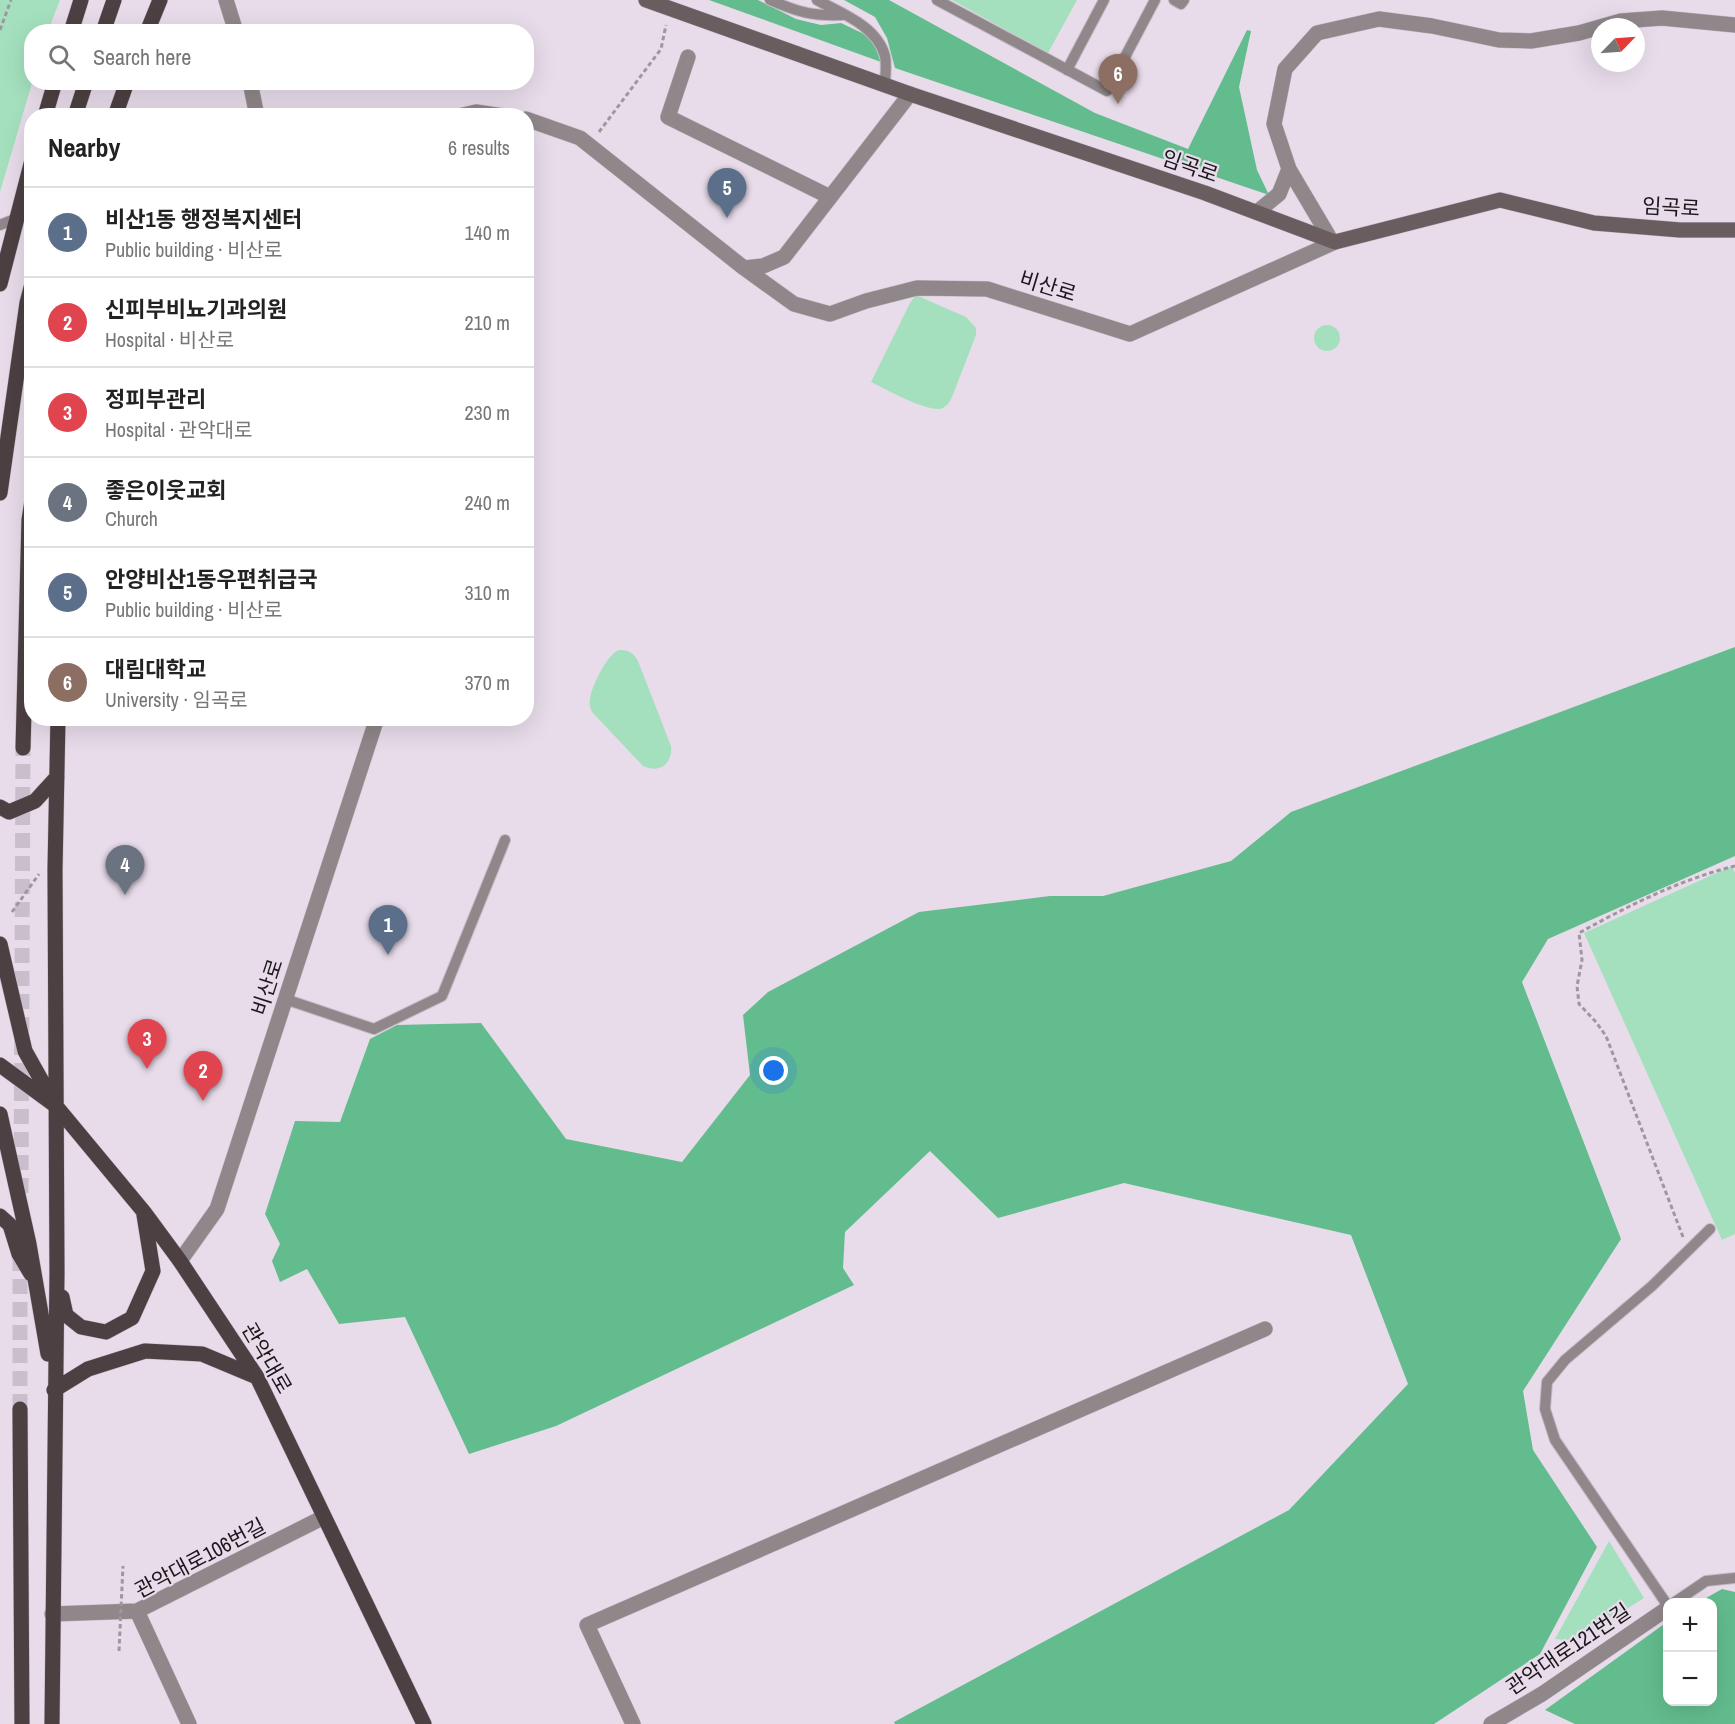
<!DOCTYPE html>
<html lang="en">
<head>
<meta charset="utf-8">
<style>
	:root { --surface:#fff; --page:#f2f2f2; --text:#222; --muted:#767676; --line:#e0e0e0; --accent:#185a90 }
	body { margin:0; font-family:"Archivo Narrow","Noto Sans KR",sans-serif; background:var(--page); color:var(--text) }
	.controls { position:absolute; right:18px; bottom:18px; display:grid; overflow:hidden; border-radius:12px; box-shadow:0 6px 24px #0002 }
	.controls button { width:54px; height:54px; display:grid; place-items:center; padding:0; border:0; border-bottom:2px solid var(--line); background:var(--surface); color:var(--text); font:30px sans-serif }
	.compass { position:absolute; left:1591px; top:18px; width:54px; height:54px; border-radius:50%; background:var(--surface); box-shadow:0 6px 24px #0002; rotate:65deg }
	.you { position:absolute; left:774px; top:1071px; width:21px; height:21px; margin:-15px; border:4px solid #fff; border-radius:50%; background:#1a73e8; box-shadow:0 0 0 9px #1a73e833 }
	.badge { display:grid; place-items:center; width:39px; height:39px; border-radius:50%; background:var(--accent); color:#fff; font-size:20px; font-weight:700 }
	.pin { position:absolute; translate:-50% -50px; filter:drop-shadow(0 2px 3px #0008) }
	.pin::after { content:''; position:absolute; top:32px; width:21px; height:18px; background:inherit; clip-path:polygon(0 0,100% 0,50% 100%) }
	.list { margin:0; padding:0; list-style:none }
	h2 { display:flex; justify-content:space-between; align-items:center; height:78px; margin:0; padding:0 24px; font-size:26px }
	h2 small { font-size:20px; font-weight:400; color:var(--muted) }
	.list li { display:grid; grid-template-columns:39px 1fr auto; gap:18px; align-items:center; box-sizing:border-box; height:90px; padding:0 24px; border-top:2px solid var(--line) }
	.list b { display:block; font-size:22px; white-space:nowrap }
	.list p { margin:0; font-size:20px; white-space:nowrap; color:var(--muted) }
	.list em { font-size:20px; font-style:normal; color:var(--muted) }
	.icon { flex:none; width:33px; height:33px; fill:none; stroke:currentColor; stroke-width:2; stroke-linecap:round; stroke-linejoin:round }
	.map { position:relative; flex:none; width:1735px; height:1724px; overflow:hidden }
	.search { position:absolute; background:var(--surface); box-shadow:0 6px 24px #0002; left:24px; top:24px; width:510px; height:66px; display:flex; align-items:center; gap:15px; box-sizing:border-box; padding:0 21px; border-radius:24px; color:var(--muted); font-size:22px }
	.panel { position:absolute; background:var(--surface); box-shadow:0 6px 24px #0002; left:24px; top:108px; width:510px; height:618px; border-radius:24px }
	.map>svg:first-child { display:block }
</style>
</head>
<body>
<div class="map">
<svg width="1735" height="1724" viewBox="0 0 1735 1724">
	<rect width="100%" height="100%" fill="#e8dcea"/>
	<path fill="#a4e0be" d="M 0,0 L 60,0 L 48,31 L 32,32 L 32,83 L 0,192 Z
		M 952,0 L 1077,0 L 1048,53 Z
		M 915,296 L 918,296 L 966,317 L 976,328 L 976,335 L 952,397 C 950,401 948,405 943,408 C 930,414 885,389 871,382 L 910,303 Z
		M1314 338a13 13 0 1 1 26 0a13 13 0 1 1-26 0Z
		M 619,650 C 628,650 633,652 638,661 L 671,746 C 673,764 659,774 643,766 L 592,712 C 590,707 589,704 590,698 C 592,686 607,654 619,650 Z
		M 1732,866 L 1735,873 L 1735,1234 L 1722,1240 L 1584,933 Z
		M 1609,1541 L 1644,1598 L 1576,1641 L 1555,1639 Z"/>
	<path fill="#63bc8e" d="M 709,0 L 758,0 L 796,19 L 821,25 L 841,23 L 866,35 L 875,46 L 881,62 Z
		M 844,0 L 889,0 L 1095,113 L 1188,149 L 1247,30 L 1251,31 L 1239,87 L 1257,170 L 1269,195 L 895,68 L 887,38 L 875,17 Z
		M 1735,647 L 1735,856 L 1548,939 L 1522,982 L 1621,1239 L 1523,1391 L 1533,1450 L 1597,1547 L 1540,1654 L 1434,1724 L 895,1724 L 894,1722 L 1289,1510 L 1408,1384 L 1351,1235 L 1124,1183 L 998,1218 L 930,1151 L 845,1232 L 843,1268 L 854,1285 L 556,1426 L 469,1454 L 405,1317 L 339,1324 L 307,1269 L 280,1282 L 272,1261 L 280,1244 L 265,1214 L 295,1121 L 340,1122 L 370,1039 L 397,1025 L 481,1023 L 566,1139 L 682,1162 L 750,1075 L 743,1015 L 768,992 L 919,912 L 1050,896 L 1103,896 L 1231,861 L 1291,812 Z
		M 1722,1589 L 1735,1592 L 1735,1724 L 1575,1724 L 1545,1710 L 1667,1622 L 1668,1702 L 1712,1702 L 1712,1602 L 1699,1602 Z"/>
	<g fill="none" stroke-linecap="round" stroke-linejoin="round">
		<path stroke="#c9becb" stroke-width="15" stroke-dasharray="15 8" stroke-linecap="butt" d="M 21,1193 L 23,748
			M 20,1409 L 20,1253"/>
		<g stroke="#c3b9c5" stroke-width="12">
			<path id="lane" d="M 770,0 C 798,12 811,16 842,15
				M 817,0 C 841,13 877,26 885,56 C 887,65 885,76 885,85
				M 937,0 L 1107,91 L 1155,0
				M 1174,0 L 1181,4 L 1184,0
				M 1067,70 L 1104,0
				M 0,225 L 15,219
				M 285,999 L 374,1029 L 442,996 L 505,840
				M 1675,1602 L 1706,1581 L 1735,1578
				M 1668,1606 L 1555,1440 L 1545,1409 L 1547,1382 L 1565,1360 L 1652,1286 L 1710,1229"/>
		</g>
		<g stroke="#c3b9c5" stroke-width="16">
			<path id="street" d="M 226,0 L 236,32
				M 688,57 L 668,117 L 830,197
				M 250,82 L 257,116
				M 459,116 L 476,112 L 503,116
				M 526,119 L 580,138 L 744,268 L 794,304 L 830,314 L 866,301 L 917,288 L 987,289 L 1130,334 L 1335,242
				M 1257,212 L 1279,194 L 1289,169
				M 1331,240 L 1289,169 L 1274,124 L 1285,69 L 1317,33 L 1379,19 L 1432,26 L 1499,40 L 1531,41 L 1579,33 L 1621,21 L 1662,18 L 1735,25
				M 744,268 L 763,266 L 784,257 L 910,94
				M 180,1261 L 217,1209 L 377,718
				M 52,1614 L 137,1611
				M 189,1724 L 137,1611 L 324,1517
				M 633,1724 L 587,1625 L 1265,1329
				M 1491,1724 L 1542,1694 L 1668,1608"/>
		</g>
		<g stroke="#c3b9c5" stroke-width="16">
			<path id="secondary" d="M 646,0 L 910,94 L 1205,193 L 1335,242 L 1500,200 L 1594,223 L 1680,230 L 1735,230"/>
		</g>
		<g stroke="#c3b9c5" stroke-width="16">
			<path id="primary" d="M 71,32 L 81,0
				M 103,32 L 114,0
				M 147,32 L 160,0
				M 45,116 L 55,82
				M 75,116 L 86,82
				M 115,116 L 127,82
				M 0,284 L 32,160
				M 0,493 L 27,303 L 32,284
				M 23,748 L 29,520 L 32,501
				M 0,807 L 9,812 L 35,801 L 57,777
				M 0,944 L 25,1051 L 53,1101
				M 0,1065 L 56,1106 L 144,1212 L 180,1261 L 257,1377 L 424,1724
				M 0,1114 L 29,1244 L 48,1354
				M 0,1216 L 10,1225 L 19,1254 L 31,1274
				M 62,1297 L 66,1315 L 81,1327 L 106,1332 L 132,1318 L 153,1271 L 144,1215
				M 54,1390 L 88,1369 L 145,1351 L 202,1354 L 257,1377
				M 20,1409 L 22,1724
				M 52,1724 L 57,1272 L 55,870 L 58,718"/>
		</g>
		<path stroke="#9f96a0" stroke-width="3" stroke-dasharray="4.5 3" stroke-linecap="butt" d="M 0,30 L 11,0
			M 599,132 L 661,49 L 666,25
			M 12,912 L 39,874
			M 1683,1237 L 1606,1036 L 1596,1022 L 1579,1004 L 1577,986 L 1582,960 L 1579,933 C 1628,906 1681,879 1735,866"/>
		<use href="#lane" stroke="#8f8789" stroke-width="10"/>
		<use href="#street" stroke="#8f8789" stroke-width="15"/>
		<use href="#secondary" stroke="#695d60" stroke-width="15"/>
		<use href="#primary" stroke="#4d4043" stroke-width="15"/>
		<path stroke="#9f96a0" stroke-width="3" stroke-dasharray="4.5 3" stroke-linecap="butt" d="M 119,1651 L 123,1566"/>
	</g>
	<g text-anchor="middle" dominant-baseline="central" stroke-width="4.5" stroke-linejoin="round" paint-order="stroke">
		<g font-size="21" fill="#1b171b" stroke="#e8dcea">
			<text transform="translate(1190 166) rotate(19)">임곡로</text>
			<text transform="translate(1671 207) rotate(3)">임곡로</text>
			<text transform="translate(1048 286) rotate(17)">비산로</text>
			<text transform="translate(267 987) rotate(-72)">비산로</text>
			<text transform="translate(267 1358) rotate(60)">관악대로</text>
			<text transform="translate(200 1558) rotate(-28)">관악대로106번길</text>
			<text transform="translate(1568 1649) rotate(-34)">관악대로121번길</text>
		</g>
	</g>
</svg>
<div class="controls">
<button>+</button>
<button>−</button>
</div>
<svg class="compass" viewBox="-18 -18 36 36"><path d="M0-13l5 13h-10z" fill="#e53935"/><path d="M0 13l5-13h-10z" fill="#767676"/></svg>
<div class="you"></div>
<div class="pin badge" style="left:388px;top:955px;background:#5c6f8a">1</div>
<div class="pin badge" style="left:203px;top:1101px;background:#e0444e">2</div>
<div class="pin badge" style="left:147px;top:1069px;background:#e0444e">3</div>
<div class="pin badge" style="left:125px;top:895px;background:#6b7280">4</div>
<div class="pin badge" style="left:727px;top:218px;background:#5c6f8a">5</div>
<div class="pin badge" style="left:1118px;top:104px;background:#8d6e63">6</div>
<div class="search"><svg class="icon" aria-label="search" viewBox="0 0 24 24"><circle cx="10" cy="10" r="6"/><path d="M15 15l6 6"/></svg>Search here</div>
<section class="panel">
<h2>Nearby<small>6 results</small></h2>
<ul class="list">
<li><span class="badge" style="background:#5c6f8a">1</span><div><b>비산1동 행정복지센터</b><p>Public building · 비산로</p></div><em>140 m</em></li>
<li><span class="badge" style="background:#e0444e">2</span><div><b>신피부비뇨기과의원</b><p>Hospital · 비산로</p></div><em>210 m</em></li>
<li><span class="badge" style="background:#e0444e">3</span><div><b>정피부관리</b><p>Hospital · 관악대로</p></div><em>230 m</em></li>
<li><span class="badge" style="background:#6b7280">4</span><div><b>좋은이웃교회</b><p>Church</p></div><em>240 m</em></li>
<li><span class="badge" style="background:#5c6f8a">5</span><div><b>안양비산1동우편취급국</b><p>Public building · 비산로</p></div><em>310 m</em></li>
<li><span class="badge" style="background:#8d6e63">6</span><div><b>대림대학교</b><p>University · 임곡로</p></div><em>370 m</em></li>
</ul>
</section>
</div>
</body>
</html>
